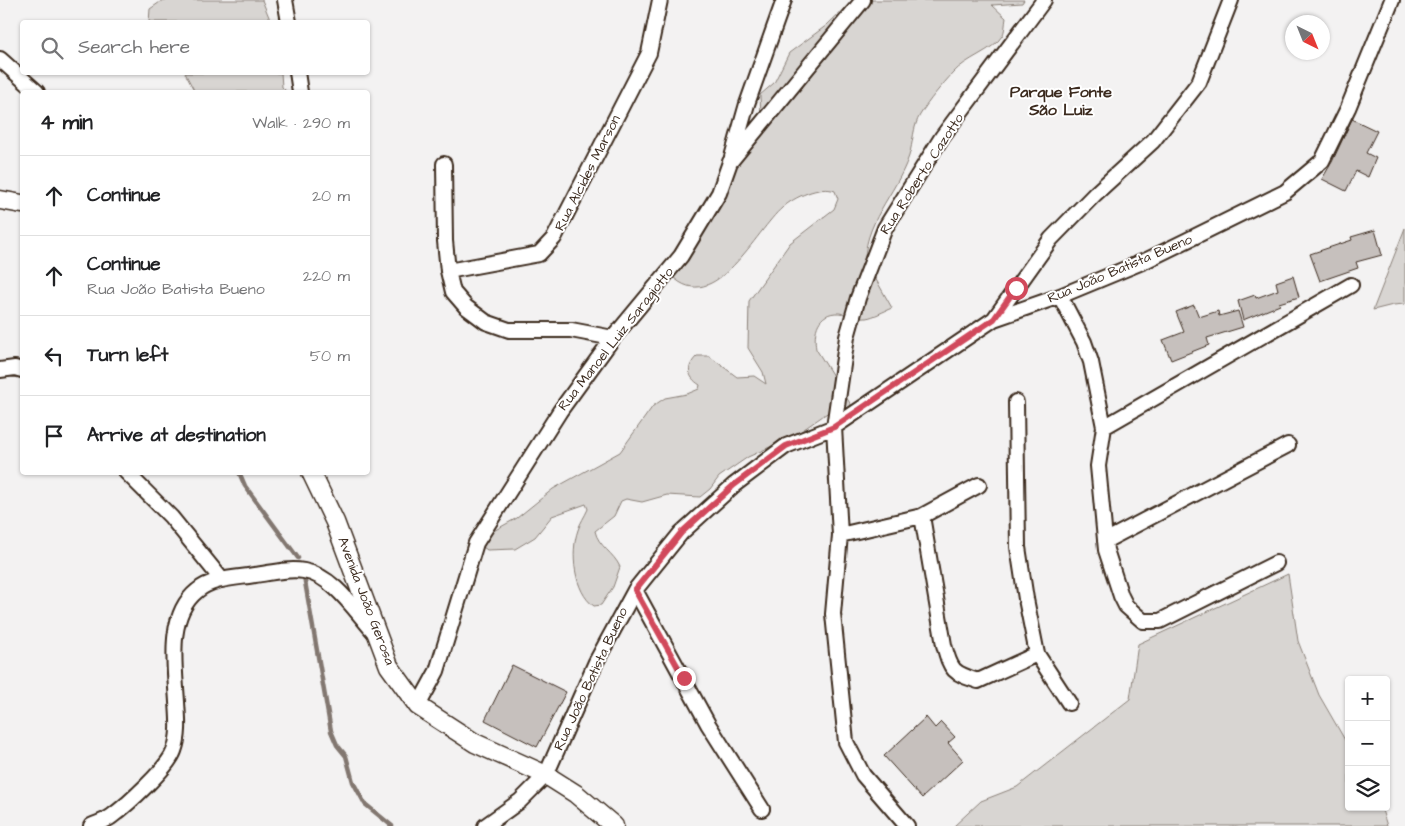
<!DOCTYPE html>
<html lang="en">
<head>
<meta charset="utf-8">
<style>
	:root { --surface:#fff; --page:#f6f6f6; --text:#202124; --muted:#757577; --line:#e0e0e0 }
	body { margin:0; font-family:"Architects Daughter",sans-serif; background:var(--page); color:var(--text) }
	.controls { position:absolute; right:15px; bottom:15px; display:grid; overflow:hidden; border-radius:5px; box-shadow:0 1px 4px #0004 }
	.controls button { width:45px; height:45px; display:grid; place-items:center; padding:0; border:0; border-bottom:1px solid var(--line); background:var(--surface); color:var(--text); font:25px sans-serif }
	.compass { position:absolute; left:1285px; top:15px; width:45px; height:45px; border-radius:50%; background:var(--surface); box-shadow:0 1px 4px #0004; rotate:137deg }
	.stop { position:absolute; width:15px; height:15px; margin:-11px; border:4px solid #d1495b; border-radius:50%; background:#fff }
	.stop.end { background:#d1495b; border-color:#fff; box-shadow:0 1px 5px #0008 }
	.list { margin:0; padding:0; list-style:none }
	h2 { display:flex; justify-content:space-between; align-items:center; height:65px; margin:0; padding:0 20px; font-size:21px }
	h2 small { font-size:16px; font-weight:400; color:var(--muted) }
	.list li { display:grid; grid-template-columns:32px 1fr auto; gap:15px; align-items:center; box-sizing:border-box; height:80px; padding:0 20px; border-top:1px solid var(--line) }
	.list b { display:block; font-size:19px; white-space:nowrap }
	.list p { margin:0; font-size:16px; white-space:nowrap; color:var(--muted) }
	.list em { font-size:16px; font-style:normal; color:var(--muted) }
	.icon { flex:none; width:28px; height:28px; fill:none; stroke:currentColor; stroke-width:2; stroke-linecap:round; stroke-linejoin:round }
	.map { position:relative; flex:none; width:1405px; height:826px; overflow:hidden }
	.search { position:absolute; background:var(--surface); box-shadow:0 1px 4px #0004; left:20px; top:20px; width:350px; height:55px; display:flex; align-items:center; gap:12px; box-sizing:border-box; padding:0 18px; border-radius:5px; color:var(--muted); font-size:19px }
	.panel { position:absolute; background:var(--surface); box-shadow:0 1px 4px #0004; left:20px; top:90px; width:350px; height:385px; border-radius:5px }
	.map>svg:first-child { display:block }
</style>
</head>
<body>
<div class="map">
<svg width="1405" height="826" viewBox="0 0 1405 826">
	<rect width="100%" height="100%" fill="#f3f2f2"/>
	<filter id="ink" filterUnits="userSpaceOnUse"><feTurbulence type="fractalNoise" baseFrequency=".02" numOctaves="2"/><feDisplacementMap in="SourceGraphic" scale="10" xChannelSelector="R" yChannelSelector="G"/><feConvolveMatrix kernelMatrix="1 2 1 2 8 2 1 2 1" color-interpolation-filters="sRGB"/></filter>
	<g filter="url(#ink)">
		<path fill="#d8d5d2" stroke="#8a8078" d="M 163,0 L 262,0 L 271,22 L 149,22 L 150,9 Z
			M 853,0 L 1024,0 L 1022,3 L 992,5 L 1006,18 C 1005,23 1005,32 1002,36 C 993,51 966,58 953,73 C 942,85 929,100 920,115 C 913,126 913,143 909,156 C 896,195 862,223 865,268 L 874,276 L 892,308 C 884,311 874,317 866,318 C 858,319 848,314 839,313 C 818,312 813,331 816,349 L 853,408 L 833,409 L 794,436 L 748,457 L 719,477 L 710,489 L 700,497 L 667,495 L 642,502 L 626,499 L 621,501 L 614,516 L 595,531 C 598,546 614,553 620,567 L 613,587 L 601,605 L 594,606 C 574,592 570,552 578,530 C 580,523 585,516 588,509 L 586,504 L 552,516 L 535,537 L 515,549 L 487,550 L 483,547 L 483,540 L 488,534 L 517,518 L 553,489 L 620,452 L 653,406 L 665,398 L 687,394 L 699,389 L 700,385 C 687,377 686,367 697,356 L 709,356 L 737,377 L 754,376 L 766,384 L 763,372 L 748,348 L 749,301 L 790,243 L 834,209 L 838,199 L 835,191 C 820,185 794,197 782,208 C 757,229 714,318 672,276 L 761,115 L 760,95 L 774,83 L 789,53 L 827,25 Z
			M 185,73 L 281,73 L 282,87 L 287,92 L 195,92 Z
			M 1405,228 L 1405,304 L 1393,305 L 1373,310 Z
			M 1288,574 L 1298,641 L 1319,695 L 1349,747 L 1349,807 L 1381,807 L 1387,826 L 954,826 L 981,801 L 1017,787 L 1130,699 L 1138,644 Z"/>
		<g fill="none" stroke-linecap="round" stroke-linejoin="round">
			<path stroke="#827770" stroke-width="4.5" d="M 239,472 L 245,486 L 298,558
				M 304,576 L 331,731 L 337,745 L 346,756 L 353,782 L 365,804 L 392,826"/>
		</g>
		<path fill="#c6c0bd" stroke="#3b2a1e" d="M 1352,119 L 1377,131 L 1366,153 L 1376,158 L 1368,177 L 1356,171 L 1346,191 L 1322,179 L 1332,162 Z
			M 1375,230 L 1382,255 L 1356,262 L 1358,268 L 1320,281 L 1310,254 L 1352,240 L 1351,237 Z
			M 1293,276 L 1299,297 L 1279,303 L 1280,305 L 1243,320 L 1238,301 L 1255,295 L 1256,298 L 1278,290 L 1276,282 Z
			M 1194,305 L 1199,317 L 1218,311 L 1219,316 L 1238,311 L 1243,327 L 1207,338 L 1209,345 L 1171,360 L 1163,340 L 1184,332 L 1176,312 Z
			M 512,665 L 566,692 L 537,747 L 485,720 Z
			M 926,717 L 935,728 L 941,722 L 955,737 L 948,743 L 963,760 L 922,798 L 884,756 Z"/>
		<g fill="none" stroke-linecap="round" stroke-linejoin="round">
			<g stroke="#3b2a1e" stroke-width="18">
				<path id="minor" d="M 285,0 L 289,22
					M 0,59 L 37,92
					M 297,72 L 300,92
					M 732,157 L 747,104 L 784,0
					M 444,164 L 445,241 L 448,271 L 453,292 L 466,307 L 486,322 L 509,330 L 571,330 L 613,338
					M 448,271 L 539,254 L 554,238 L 649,53 L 660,0
					M 1060,296 L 1084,342 L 1091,362 L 1104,427 L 1098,466 L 1106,550 L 1121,596 L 1126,606 L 1143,621 L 1160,621 L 1276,563
					M 994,319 L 1051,239 L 1095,194 L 1153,141 L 1199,82 L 1231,0
					M 0,370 L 15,368 L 22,370
					M 1016,402 L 1018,547 L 1026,599 L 1037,654 L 1069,703
					M 1104,427 L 1351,285
					M 126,472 L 171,517 L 222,580
					M 922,516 L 944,645 C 951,671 953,673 978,681 L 1037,654
					M 840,535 L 922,516 L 979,485
					M 1105,541 L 1288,445
					M 635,590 L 708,724 L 762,809
					M 418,706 L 437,671 L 476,543 L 560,411 L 613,338 L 681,256 L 719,193 L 730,162 L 863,0
					M 91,826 C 97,823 106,821 112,816 C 127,805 168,768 174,751 C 180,735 178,718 177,702 C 175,667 166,616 197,591 C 211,578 237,578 255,575 C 271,573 288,568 304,571 C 334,576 355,611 374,632
					M 485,826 L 520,801 L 546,775 L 596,662 L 635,590 L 681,533 L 734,485 L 786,446 L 834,427 L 994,319 L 1060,296 L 1147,260 L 1285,192 L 1322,161 L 1348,108 L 1392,0
					M 907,826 L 863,775 L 846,742 L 833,614 L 840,535 L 834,427 L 847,337 L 858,298 L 885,228 L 942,137 L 1044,0"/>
			</g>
			<g stroke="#3b2a1e" stroke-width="21">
				<path id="major" d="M 0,200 L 22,204
					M 311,472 L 335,522 L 389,666 L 418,706 L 475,743 L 546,775 L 576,794 L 614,826"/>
			</g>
			<use href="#minor" stroke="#fff" stroke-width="14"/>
			<use href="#major" stroke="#fff" stroke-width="18"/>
		</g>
	</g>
	<g fill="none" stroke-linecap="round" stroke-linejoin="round" filter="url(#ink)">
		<path stroke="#d1495b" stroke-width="6" d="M 684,678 L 635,590 L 681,533 L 734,485 L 786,446 L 834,427 L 994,319 L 1016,288"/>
	</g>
	<g text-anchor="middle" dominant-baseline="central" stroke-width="4" stroke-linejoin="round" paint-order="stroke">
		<g font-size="14" fill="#3b2a1e" stroke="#fff">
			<text transform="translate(588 173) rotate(-63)">Rua Alcides Marson</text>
			<text transform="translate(922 174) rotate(-57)">Rua Roberto Cazotto</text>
			<text transform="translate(1120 269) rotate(-23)">Rua João Batista Bueno</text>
			<text transform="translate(616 339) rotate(-52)">Rua Manoel Luiz Saragiotto</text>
			<text transform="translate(366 601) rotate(69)">Avenida João Gerosa</text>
			<text transform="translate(591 679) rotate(-65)">Rua João Batista Bueno</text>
		</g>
		<g font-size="16" font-weight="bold" fill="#3b2a1e" stroke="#fff">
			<text x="1061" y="92">Parque Fonte<tspan x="1061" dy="18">São Luiz</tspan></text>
		</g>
	</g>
</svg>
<div class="controls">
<button>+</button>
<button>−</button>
<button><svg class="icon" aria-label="layers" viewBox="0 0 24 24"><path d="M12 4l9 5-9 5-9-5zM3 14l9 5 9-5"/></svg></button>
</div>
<svg class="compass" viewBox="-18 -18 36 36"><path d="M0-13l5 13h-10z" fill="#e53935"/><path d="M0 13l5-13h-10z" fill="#757577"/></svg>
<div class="stop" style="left:1016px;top:288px"></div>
<div class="stop end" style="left:684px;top:678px"></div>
<div class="search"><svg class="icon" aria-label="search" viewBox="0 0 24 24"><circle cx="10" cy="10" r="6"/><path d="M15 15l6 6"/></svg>Search here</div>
<section class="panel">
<h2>4 min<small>Walk · 290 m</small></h2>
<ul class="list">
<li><svg class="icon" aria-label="ahead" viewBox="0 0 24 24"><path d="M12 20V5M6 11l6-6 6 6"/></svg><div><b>Continue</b></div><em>20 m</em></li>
<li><svg class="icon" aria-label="ahead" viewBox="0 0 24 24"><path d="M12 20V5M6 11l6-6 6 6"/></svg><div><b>Continue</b><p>Rua João Batista Bueno</p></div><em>220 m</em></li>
<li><svg class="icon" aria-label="left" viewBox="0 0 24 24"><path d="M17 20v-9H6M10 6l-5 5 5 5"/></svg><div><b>Turn left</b></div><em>50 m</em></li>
<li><svg class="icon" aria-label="arrive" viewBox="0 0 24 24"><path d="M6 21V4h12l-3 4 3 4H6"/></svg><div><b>Arrive at destination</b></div></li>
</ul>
</section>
</div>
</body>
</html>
